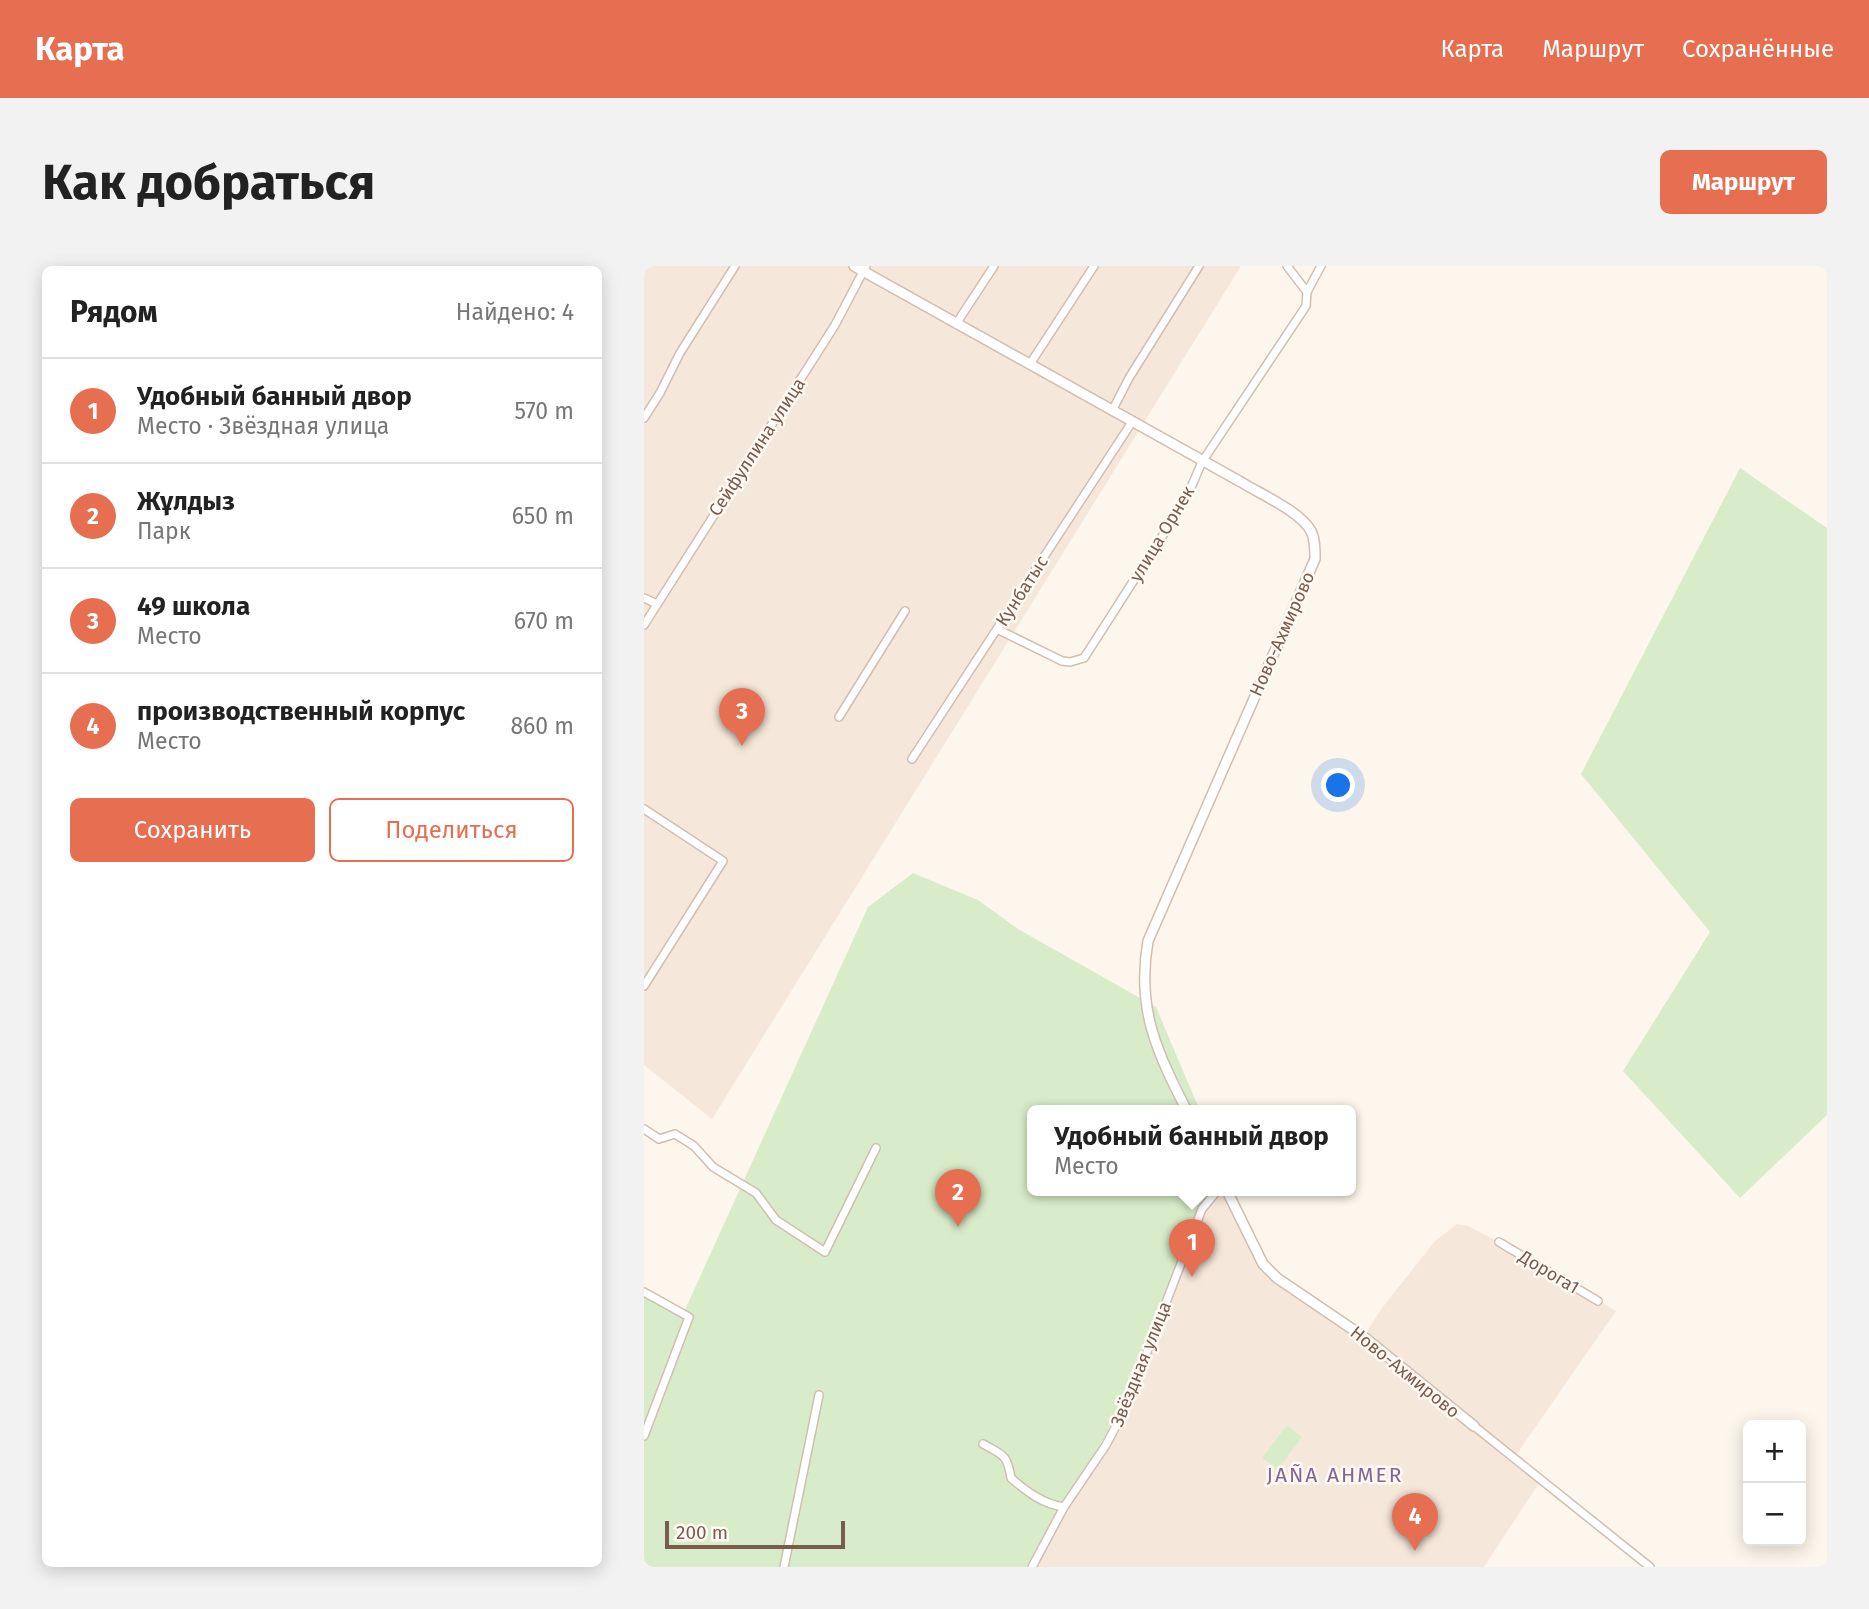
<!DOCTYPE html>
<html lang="ru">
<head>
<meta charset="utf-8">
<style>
	:root { --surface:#fff; --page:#f2f2f2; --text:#222; --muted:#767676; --line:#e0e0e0; --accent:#e76f51 }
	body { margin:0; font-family:"Fira Sans",sans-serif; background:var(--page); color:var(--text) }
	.controls { position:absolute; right:21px; bottom:21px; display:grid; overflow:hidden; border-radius:10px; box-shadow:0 4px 18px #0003 }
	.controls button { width:63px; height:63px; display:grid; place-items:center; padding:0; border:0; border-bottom:2px solid var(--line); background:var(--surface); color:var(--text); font:35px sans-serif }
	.scale { position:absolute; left:21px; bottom:18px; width:180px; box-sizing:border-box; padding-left:7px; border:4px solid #7a5c4d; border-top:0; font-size:19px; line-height:24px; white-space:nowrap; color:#7a5c4d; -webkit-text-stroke:5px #fffaf3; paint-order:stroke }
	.you { position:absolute; left:695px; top:520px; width:24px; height:24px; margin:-18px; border:5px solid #fff; border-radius:50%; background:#1a73e8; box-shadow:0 0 0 10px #1a73e833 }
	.badge { display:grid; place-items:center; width:46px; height:46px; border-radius:50%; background:var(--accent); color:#fff; font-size:23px; font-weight:700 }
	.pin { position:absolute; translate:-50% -58px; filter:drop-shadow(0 2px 4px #0008) }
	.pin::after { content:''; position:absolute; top:37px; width:24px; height:21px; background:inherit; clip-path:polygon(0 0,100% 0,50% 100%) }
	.popup { position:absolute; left:383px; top:839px; width:329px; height:91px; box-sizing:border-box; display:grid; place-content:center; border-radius:10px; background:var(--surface); filter:drop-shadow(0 2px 5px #0005); font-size:23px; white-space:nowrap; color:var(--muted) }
	.popup b { font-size:26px; color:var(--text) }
	.popup::after { content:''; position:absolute; left:50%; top:100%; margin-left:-14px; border:14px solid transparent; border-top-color:var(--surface) }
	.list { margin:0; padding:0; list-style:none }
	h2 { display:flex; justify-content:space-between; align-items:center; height:91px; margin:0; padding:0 28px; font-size:30px }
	h2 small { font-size:23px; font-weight:400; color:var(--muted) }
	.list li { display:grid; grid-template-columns:46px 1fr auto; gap:21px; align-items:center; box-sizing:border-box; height:105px; padding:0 28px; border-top:2px solid var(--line) }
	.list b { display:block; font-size:26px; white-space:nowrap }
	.list p { margin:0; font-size:23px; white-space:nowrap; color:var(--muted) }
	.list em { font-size:23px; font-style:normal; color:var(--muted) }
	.actions { display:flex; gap:14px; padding:21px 28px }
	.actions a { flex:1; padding:16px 0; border:2px solid var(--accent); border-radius:10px; text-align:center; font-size:24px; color:var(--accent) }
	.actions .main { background:var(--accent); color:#fff }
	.map { position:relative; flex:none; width:1183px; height:1301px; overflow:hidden; border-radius:10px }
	header { display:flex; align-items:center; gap:42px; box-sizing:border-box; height:98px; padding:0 35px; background:var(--accent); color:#fff }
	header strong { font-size:33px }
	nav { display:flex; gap:38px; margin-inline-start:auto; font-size:24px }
	.intro { display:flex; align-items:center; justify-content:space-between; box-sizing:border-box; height:168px; padding:0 42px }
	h1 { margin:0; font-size:49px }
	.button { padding:18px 32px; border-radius:10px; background:var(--accent); color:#fff; font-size:24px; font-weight:700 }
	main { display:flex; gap:42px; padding:0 42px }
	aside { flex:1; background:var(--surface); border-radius:10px; box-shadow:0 4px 18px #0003 }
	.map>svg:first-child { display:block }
</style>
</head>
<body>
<header>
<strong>Карта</strong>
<nav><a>Карта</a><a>Маршрут</a><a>Сохранённые</a></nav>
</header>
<div class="intro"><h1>Как добраться</h1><a class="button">Маршрут</a></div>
<main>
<aside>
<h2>Рядом<small>Найдено: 4</small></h2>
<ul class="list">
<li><span class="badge">1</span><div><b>Удобный банный двор</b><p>Место · Звёздная улица</p></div><em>570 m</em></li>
<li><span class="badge">2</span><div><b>Жұлдыз</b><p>Парк</p></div><em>650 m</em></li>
<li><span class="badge">3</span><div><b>49 школа</b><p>Место</p></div><em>670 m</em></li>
<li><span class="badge">4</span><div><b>производственный корпус</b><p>Место</p></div><em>860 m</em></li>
</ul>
<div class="actions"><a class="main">Сохранить</a><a>Поделиться</a></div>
</aside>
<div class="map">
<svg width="1183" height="1301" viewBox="0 0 1183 1301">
	<rect width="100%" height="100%" fill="#fdf6ec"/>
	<path fill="#f5e8da" d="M 0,0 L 597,0 L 68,853 L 0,799 Z
		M 573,925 L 583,925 L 619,998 L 720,1070 L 738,1042 L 791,975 L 813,958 L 824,960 L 855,976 L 972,1045 L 870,1192 L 897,1214 L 840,1301 L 388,1301 L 481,1143 L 558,943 Z"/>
	<path fill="#d8ecc9" d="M 1096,202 L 1183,262 L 1183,849 L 1096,932 L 979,805 L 1066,666 L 937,508 Z
		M 269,607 L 334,634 L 374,663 L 512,741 L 556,845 L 389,845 L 389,925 L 564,925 L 463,1167 L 382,1301 L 0,1301 L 0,1028 L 40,1046 L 224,641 Z
		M 643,1159 L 658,1171 L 634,1203 L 618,1192 Z"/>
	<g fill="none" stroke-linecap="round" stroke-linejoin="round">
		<g stroke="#d1beb0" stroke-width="10">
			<path id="minor" d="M 643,0 L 663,26
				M 663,26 L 677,0
				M 312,58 L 350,0
				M 386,98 L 450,0
				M 468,145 L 485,112 L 555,0
				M 0,152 L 16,127 L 36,87 L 91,0
				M 0,332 L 13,338
				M 0,359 L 191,59 L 222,0
				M 353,363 L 418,395 L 426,396 L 440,392 L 542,233 L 558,196 L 662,40 L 663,26
				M 195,451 L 261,345
				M 268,493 L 488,156
				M 0,543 L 79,595 L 0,720
				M 0,863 L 15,873 L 31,868 L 50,880 L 69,901 L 112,927 L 132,954 L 181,986 L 232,882
				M 855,976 L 954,1035
				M 0,1026 L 45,1051 L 0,1170
				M 830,1160 L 1006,1301
				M 339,1178 C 359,1189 363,1188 367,1212 C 383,1226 399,1238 420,1241
				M 140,1301 L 175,1129
				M 388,1301 L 420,1241 L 462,1179 L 481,1143 L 558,943 L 573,925"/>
		</g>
		<g stroke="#d1beb0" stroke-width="12">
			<path id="tertiary" d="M 210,0 L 597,216 C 616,228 656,245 667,265 C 671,273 671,283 671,293 L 504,675 C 492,743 513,786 543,845
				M 583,925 L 619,998 L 633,1012 L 720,1071 L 830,1160"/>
		</g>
		<use href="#minor" stroke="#fff" stroke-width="7"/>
		<use href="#tertiary" stroke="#fff" stroke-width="9"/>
	</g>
	<g text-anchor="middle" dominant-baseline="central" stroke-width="5" stroke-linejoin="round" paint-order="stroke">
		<g font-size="18" fill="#7a5c4d" stroke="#fffaf3">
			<text transform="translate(113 181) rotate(-57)">Сейфуллина улица</text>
			<text transform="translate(518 268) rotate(-59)">улица Орнек</text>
			<text transform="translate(378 325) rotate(-57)">Кунбатыс</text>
			<text transform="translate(638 368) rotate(-66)">Ново-Ахмирово</text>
			<text transform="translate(905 1006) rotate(31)">Дорога1</text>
			<text transform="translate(497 1098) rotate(-68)">Звёздная улица</text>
			<text transform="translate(761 1106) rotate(39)">Ново-Ахмирово</text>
		</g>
		<g font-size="21" letter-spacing="2" fill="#846695" stroke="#fffaf3">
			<text x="691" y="1209">JAÑA AHMER</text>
		</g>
	</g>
</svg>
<div class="controls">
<button>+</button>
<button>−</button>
</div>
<div class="scale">200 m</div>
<div class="you"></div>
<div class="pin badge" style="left:548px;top:1011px">1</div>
<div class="popup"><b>Удобный банный двор</b>Место</div>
<div class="pin badge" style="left:314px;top:961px">2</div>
<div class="pin badge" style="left:98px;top:480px">3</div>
<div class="pin badge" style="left:771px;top:1285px">4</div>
</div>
</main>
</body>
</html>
